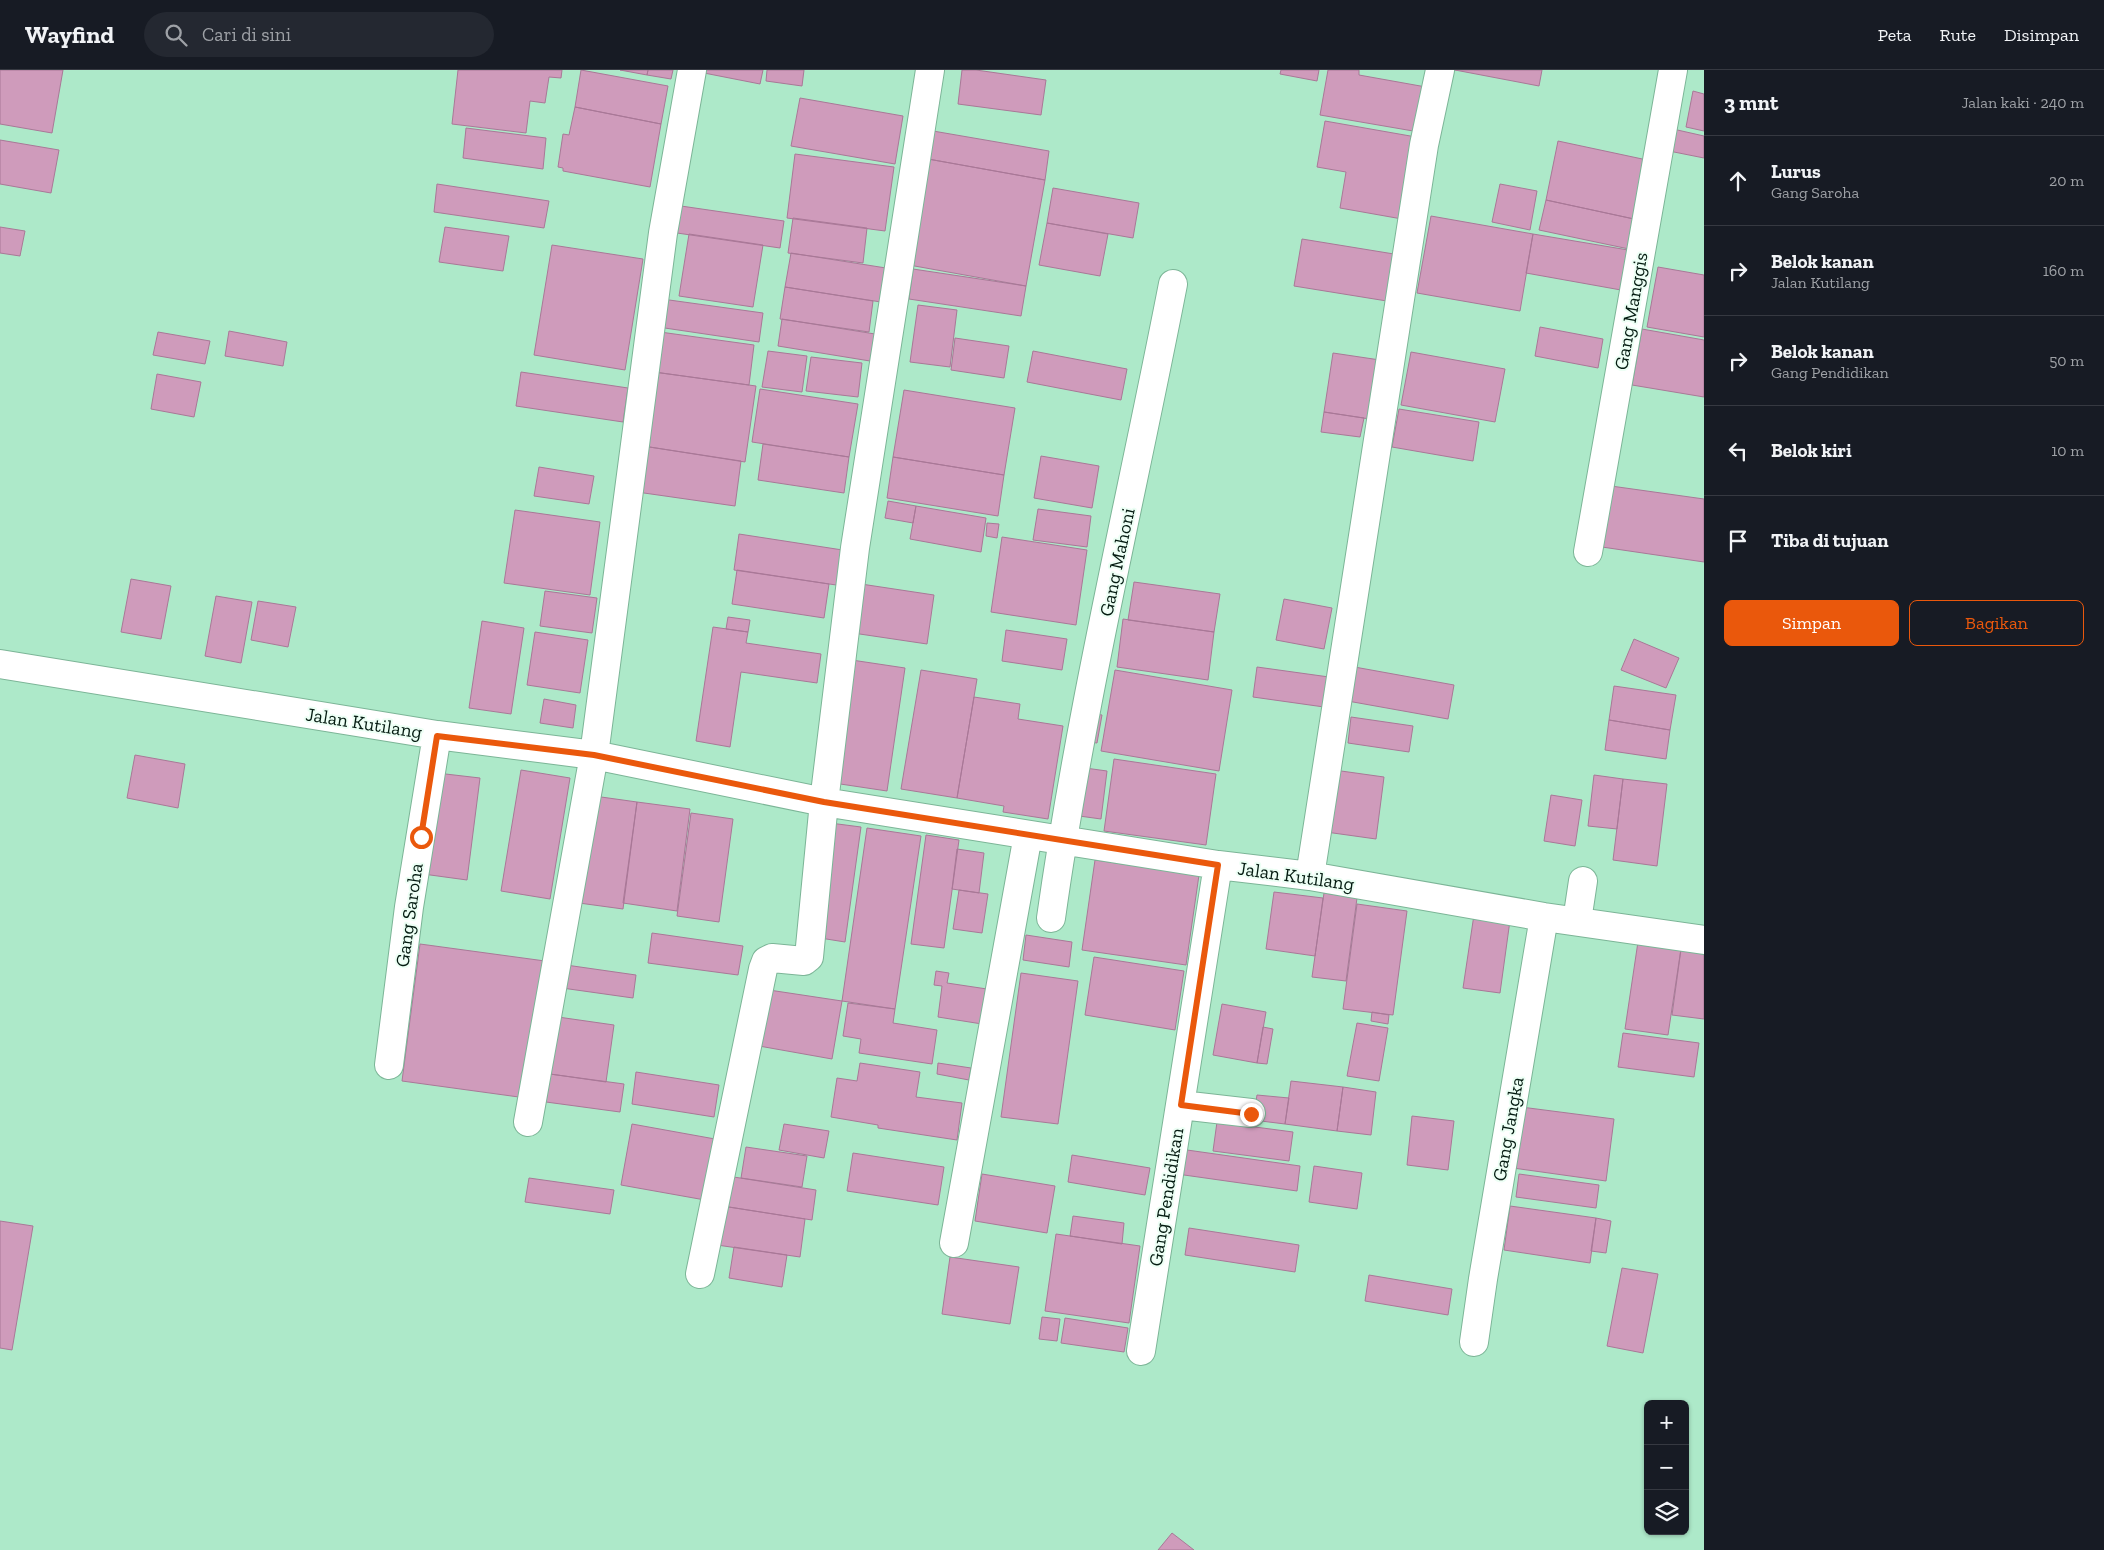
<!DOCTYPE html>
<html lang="id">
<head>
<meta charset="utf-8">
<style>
	:root { --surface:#171b24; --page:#242831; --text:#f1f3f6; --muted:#9ea1a6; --line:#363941; --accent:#ea580c }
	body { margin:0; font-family:"Zilla Slab",serif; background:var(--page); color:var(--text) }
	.controls { position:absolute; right:15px; bottom:15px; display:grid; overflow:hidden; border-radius:8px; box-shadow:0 1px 4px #0004 }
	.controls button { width:45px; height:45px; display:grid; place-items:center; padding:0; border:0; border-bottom:1px solid var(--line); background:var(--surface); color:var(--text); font:25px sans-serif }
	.stop { position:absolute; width:15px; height:15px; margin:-11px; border:4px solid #ea580c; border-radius:50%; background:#fff }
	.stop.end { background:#ea580c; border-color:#fff; box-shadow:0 1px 5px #0008 }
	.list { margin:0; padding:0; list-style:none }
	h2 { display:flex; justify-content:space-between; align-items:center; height:65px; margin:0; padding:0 20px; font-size:21px }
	h2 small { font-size:16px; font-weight:400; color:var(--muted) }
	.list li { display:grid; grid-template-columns:32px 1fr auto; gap:15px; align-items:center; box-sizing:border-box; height:90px; padding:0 20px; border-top:1px solid var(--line) }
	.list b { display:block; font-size:19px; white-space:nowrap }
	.list p { margin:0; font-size:16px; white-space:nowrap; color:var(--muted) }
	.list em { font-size:16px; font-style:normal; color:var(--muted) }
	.actions { display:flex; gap:10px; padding:15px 20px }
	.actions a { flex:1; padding:11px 0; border:1px solid var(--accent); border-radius:8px; text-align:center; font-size:18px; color:var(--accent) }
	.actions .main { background:var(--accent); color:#fff }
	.icon { flex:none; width:28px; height:28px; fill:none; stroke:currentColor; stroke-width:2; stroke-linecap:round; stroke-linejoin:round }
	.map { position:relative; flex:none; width:1704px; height:1480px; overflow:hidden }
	header { display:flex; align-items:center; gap:30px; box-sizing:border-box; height:70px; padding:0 25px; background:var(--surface); border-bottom:1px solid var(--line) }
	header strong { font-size:24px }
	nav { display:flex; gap:28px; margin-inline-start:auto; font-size:18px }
	.search { width:350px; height:45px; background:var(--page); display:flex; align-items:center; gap:12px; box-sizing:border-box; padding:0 18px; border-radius:28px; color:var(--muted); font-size:19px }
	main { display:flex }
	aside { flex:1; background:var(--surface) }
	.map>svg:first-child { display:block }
</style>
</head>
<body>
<header>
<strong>Wayfind</strong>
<div class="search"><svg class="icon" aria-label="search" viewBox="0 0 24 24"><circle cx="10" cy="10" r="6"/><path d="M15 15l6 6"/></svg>Cari di sini</div>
<nav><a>Peta</a><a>Rute</a><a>Disimpan</a></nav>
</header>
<main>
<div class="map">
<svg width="1704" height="1480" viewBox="0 0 1704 1480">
	<rect width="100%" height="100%" fill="#ade9c9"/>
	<path fill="#cf9bbb" stroke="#a97897" d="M 0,0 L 63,0 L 52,63 L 0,54 Z
		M 458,0 L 562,0 L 561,8 L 549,7 L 545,33 L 530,31 L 526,63 L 452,54 Z
		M 581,0 L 668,16 L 661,54 L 575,37 Z
		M 620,0 L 648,0 L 647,5 Z
		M 648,0 L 673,0 L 671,9 L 647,5 Z
		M 699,0 L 763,0 L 760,14 L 699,2 Z
		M 767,0 L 804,0 L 802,16 L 766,11 Z
		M 962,0 L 976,0 L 1046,10 L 1041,45 L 958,34 Z
		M 1281,0 L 1319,0 L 1317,11 L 1280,4 Z
		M 1328,0 L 1359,0 L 1359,5 L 1426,17 L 1419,62 L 1320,45 Z
		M 1455,0 L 1542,0 L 1539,16 Z
		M 1693,21 L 1704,24 L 1704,61 L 1686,57 Z
		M 800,28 L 903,46 L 895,94 L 791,76 Z
		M 575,37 L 661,54 L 650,117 L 563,101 L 563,98 L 558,97 L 563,64 L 569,65 Z
		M 1325,51 L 1416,67 L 1402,149 L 1340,138 L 1346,102 L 1317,97 Z
		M 466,58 L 546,68 L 543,99 L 463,88 Z
		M 1673,59 L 1704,66 L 1704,88 L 1669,81 Z
		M 933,61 L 1049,81 L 1045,110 L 928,89 Z
		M 0,70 L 59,80 L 51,123 L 0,114 Z
		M 1558,71 L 1647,90 L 1634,149 L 1546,130 Z
		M 795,84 L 894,97 L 885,161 L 787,148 Z
		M 928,89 L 1045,110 L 1026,216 L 909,195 Z
		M 437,114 L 549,131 L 544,158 L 434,142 Z
		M 1500,114 L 1537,121 L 1530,160 L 1492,152 Z
		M 1053,118 L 1139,133 L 1133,168 L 1047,153 Z
		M 1546,130 L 1634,149 L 1629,179 L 1539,160 Z
		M 681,136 L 784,151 L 780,178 L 677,163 Z
		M 1431,146 L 1533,164 L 1520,241 L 1417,223 Z
		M 793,148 L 867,158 L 863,193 L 788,183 Z
		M 1047,153 L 1108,164 L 1100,206 L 1039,195 Z
		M 0,157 L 25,161 L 20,186 L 0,183 Z
		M 445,157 L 509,166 L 503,201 L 439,192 Z
		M 689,164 L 763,175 L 753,237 L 679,226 Z
		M 1533,164 L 1628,180 L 1621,220 L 1526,203 Z
		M 1302,169 L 1400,185 L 1393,232 L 1294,216 Z
		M 552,175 L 643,189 L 625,300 L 534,285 Z
		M 791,183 L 886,198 L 881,232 L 785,217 Z
		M 1658,197 L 1704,205 L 1704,267 L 1647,257 Z
		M 913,199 L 1026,216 L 1021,246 L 909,229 Z
		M 785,217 L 873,231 L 869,262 L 780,249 Z
		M 662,229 L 763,243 L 759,272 L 658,257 Z
		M 918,235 L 957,240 L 950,297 L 910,292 Z
		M 782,249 L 875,264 L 870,291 L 778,276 Z
		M 1540,257 L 1603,269 L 1598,298 L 1535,286 Z
		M 1642,259 L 1704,270 L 1704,327 L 1632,315 Z
		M 229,261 L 287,272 L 283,296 L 225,286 Z
		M 158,262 L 210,271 L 205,294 L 153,285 Z
		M 660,262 L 754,275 L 749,315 L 654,302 Z
		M 955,268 L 1009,276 L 1004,308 L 951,300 Z
		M 768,281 L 807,286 L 802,322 L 762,317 Z
		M 1033,281 L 1127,299 L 1121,330 L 1027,312 Z
		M 1411,282 L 1505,299 L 1495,352 L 1401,335 Z
		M 1333,283 L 1380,290 L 1370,349 L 1324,342 Z
		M 811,287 L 862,293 L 858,327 L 806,321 Z
		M 521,302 L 628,318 L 623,352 L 516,336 Z
		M 654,302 L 756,316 L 745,392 L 643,376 Z
		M 157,304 L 201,312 L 194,347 L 151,339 Z
		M 760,319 L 858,334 L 849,387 L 752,372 Z
		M 904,320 L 1015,338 L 1004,405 L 893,387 Z
		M 1399,339 L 1479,352 L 1473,391 L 1392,377 Z
		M 1324,342 L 1364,348 L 1360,367 L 1321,362 Z
		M 763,374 L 849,387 L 844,423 L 758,410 Z
		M 643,376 L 741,391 L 735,436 L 637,422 Z
		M 1041,386 L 1099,396 L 1092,438 L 1034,428 Z
		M 893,387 L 1004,405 L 998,446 L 887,428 Z
		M 539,397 L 594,406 L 589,434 L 534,426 Z
		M 1611,416 L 1704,429 L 1704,492 L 1602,477 Z
		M 888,431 L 916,436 L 913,453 L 885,448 Z
		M 916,436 L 986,448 L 981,482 L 910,469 Z
		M 1038,439 L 1091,446 L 1087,477 L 1033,470 Z
		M 515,440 L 600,452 L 590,525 L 504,513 Z
		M 987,453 L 999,454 L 997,468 L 986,466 Z
		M 739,464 L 849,481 L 843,516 L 734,500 Z
		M 1002,467 L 1087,480 L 1076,555 L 991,542 Z
		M 737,500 L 829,514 L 824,548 L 732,534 Z
		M 131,509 L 171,516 L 161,569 L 121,562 Z
		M 1134,512 L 1220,524 L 1214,562 L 1128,550 Z
		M 861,514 L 934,525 L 927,574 L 853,563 Z
		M 545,521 L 597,528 L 592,563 L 540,556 Z
		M 216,526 L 252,532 L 241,593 L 205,586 Z
		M 1284,529 L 1332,538 L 1324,579 L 1276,570 Z
		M 258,531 L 296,537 L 288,577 L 251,570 Z
		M 728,547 L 750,550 L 748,562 L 726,559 Z
		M 1123,549 L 1214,562 L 1208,610 L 1117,597 Z
		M 482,551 L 524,558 L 511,644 L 469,638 Z
		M 713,557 L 748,562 L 746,573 L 821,584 L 817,613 L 741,602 L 730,677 L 696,671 Z
		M 1006,560 L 1067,569 L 1062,600 L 1002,591 Z
		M 535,562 L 588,570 L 580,623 L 527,615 Z
		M 1634,569 L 1679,588 L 1666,618 L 1621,600 Z
		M 845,589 L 905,598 L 887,721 L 827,712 Z
		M 1349,596 L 1454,615 L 1448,649 L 1342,630 Z
		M 1257,597 L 1329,607 L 1324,637 L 1253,627 Z
		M 921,600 L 977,609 L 957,728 L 901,719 Z
		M 1115,600 L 1232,620 L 1219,701 L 1101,681 Z
		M 1614,616 L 1676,625 L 1670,660 L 1609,650 Z
		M 974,627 L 1020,634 L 1018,649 L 1063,656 L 1048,749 L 1003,742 L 1004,736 L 957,728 Z
		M 544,629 L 576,635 L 573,658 L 540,653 Z
		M 1088,643 L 1102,645 L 1097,673 L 1082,671 Z
		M 1351,647 L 1413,656 L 1409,682 L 1348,673 Z
		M 1609,650 L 1670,660 L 1666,689 L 1605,680 Z
		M 135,685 L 185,694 L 178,738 L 127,728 Z
		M 1114,689 L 1216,704 L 1206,775 L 1104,761 Z
		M 1078,697 L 1107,701 L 1101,749 L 1072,745 Z
		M 521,700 L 570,708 L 550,829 L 501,821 Z
		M 1334,700 L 1384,707 L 1376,769 L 1326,762 Z
		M 437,703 L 480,708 L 467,810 L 423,804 Z
		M 1594,705 L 1623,709 L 1617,759 L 1588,756 Z
		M 1623,709 L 1667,714 L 1657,796 L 1613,790 Z
		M 1551,725 L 1582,730 L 1575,776 L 1544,771 Z
		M 594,726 L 637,732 L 623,839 L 579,833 Z
		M 637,732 L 690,739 L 677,841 L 623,833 Z
		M 691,743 L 733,749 L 719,852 L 677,846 Z
		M 830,753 L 861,757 L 845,872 L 814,867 Z
		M 867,758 L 921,766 L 895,939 L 842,931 Z
		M 926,765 L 959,770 L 944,878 L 911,874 Z
		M 957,779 L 984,783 L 979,823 L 952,819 Z
		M 1095,790 L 1199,805 L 1186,895 L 1082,880 Z
		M 959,820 L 988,824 L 982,863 L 953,859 Z
		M 1274,822 L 1323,828 L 1315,886 L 1266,879 Z
		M 1324,823 L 1357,828 L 1346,911 L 1312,907 Z
		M 1357,834 L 1407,841 L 1393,945 L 1343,939 Z
		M 1475,838 L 1511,843 L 1500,923 L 1463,918 Z
		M 652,863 L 743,876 L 738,905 L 648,893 Z
		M 1026,865 L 1072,872 L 1069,897 L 1023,890 Z
		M 1639,865 L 1682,872 L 1668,965 L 1625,959 Z
		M 1682,872 L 1704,875 L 1704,949 L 1672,945 Z
		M 420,874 L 545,891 L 526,1028 L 402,1011 Z
		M 1094,887 L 1184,901 L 1175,960 L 1085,945 Z
		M 559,894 L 636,905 L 633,928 L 555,917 Z
		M 936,901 L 949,903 L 947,913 L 987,919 L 982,954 L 938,947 L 942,916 L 934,915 Z
		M 1021,903 L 1078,911 L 1058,1054 L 1001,1047 Z
		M 769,920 L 842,931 L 832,989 L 759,976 Z
		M 848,933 L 895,939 L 893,953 L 937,960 L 932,994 L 859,983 L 861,969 L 843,966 Z
		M 1222,934 L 1266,942 L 1257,993 L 1213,985 Z
		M 1372,942 L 1389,945 L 1388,954 L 1371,951 Z
		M 551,946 L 614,955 L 606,1012 L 543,1003 Z
		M 1357,953 L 1388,958 L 1379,1011 L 1347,1006 Z
		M 1263,957 L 1273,959 L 1267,994 L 1257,993 Z
		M 1623,963 L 1699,973 L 1694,1007 L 1618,997 Z
		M 860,993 L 920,1002 L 916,1027 L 962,1033 L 957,1070 L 878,1058 L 878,1055 L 831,1047 L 837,1008 L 857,1011 Z
		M 938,993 L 971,998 L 969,1010 L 937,1004 Z
		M 636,1002 L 719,1015 L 714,1047 L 632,1034 Z
		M 550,1004 L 624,1014 L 620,1042 L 546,1032 Z
		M 1291,1011 L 1343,1017 L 1337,1061 L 1285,1054 Z
		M 1343,1017 L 1376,1022 L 1371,1065 L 1337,1061 Z
		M 1257,1025 L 1289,1028 L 1285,1054 L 1253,1050 Z
		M 1521,1037 L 1614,1049 L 1606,1111 L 1513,1098 Z
		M 1412,1046 L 1454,1051 L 1448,1100 L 1407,1095 Z
		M 1217,1052 L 1293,1062 L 1289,1091 L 1213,1081 Z
		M 632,1054 L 715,1069 L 705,1130 L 621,1115 Z
		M 784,1054 L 829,1061 L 824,1088 L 779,1080 Z
		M 746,1077 L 807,1086 L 802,1117 L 741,1108 Z
		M 1180,1079 L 1300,1096 L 1297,1121 L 1177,1104 Z
		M 853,1083 L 944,1097 L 938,1135 L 847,1121 Z
		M 1072,1085 L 1150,1098 L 1145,1125 L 1068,1112 Z
		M 1314,1096 L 1362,1103 L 1357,1139 L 1309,1132 Z
		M 982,1104 L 1055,1116 L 1047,1163 L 975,1151 Z
		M 1519,1104 L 1599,1115 L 1596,1138 L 1516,1127 Z
		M 721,1105 L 816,1120 L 812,1150 L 716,1135 Z
		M 529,1108 L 614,1120 L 610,1144 L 525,1132 Z
		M 716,1135 L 805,1149 L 800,1187 L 710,1174 Z
		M 1510,1136 L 1596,1148 L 1590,1193 L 1504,1180 Z
		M 1073,1146 L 1124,1153 L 1122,1174 L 1070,1166 Z
		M 1596,1148 L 1611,1151 L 1606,1183 L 1591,1181 Z
		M 0,1151 L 33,1156 L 12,1280 L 0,1278 Z
		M 1189,1158 L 1299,1175 L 1295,1202 L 1185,1185 Z
		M 1056,1164 L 1140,1176 L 1129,1253 L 1045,1241 Z
		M 734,1177 L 787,1185 L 782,1217 L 729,1208 Z
		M 950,1187 L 1019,1197 L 1010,1254 L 942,1244 Z
		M 1622,1198 L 1658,1204 L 1643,1283 L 1607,1276 Z
		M 1369,1205 L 1452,1219 L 1448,1245 L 1365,1231 Z
		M 1042,1247 L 1060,1249 L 1057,1271 L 1039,1269 Z
		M 1065,1248 L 1128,1258 L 1124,1282 L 1061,1273 Z
		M 1172,1463 L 1194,1480 L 1158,1480 Z"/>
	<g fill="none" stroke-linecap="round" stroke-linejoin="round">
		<g stroke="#7cb597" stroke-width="30">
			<path id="minor" d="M 1588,482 L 1673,0
				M 0,594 L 437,665 L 594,685 L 824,732 L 1218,795 L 1310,806 L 1544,847 L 1704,870
				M 1310,806 L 1424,75 L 1440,0
				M 1051,848 C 1081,635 1132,425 1173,214
				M 1577,851 L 1583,811
				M 389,995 L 409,837 L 437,665
				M 1181,1035 L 1251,1043
				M 528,1052 L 594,685 L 663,163 L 692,0
				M 954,1173 L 1028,765
				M 700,1204 L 763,899 L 766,891 L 772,888 L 804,891 L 809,887 L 824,732 L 855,478 L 930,0
				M 1474,1272 L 1483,1209 L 1544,847
				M 1141,1281 L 1218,795"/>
		</g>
		<use href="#minor" stroke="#fff" stroke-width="28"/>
	</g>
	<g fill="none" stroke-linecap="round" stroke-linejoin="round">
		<path stroke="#ea580c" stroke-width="6" d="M 421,767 L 437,666 L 594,685 L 824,732 L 1218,795 L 1181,1035 L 1251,1044"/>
	</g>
	<g text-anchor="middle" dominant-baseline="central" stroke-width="4" stroke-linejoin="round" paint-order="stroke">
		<g font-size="19" fill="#041b11" stroke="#edfff5">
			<text transform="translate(1631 241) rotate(-80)">Gang Manggis</text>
			<text transform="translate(1117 492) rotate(-78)">Gang Mahoni</text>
			<text transform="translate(364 653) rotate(9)">Jalan Kutilang</text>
			<text transform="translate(1296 806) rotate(8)">Jalan Kutilang</text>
			<text transform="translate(409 845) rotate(-82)">Gang Saroha</text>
			<text transform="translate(1508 1059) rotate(-80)">Gang Jangka</text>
			<text transform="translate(1166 1127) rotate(-81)">Gang Pendidikan</text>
		</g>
	</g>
</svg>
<div class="controls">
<button>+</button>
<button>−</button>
<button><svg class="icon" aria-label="layers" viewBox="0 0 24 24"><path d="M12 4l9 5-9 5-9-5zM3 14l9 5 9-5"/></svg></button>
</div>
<div class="stop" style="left:421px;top:767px"></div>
<div class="stop end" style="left:1251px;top:1044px"></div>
</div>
<aside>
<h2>3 mnt<small>Jalan kaki · 240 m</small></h2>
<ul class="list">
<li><svg class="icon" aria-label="ahead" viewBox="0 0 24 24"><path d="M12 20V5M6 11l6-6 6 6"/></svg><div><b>Lurus</b><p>Gang Saroha</p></div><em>20 m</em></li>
<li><svg class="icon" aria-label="right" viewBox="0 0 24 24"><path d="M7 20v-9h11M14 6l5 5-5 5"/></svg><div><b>Belok kanan</b><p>Jalan Kutilang</p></div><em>160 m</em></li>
<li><svg class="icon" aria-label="right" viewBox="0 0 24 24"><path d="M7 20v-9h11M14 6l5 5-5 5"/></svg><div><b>Belok kanan</b><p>Gang Pendidikan</p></div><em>50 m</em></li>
<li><svg class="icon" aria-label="left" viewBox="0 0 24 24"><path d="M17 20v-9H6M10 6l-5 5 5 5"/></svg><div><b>Belok kiri</b></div><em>10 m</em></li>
<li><svg class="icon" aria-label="arrive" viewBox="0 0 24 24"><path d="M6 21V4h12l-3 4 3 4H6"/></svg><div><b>Tiba di tujuan</b></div></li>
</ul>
<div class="actions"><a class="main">Simpan</a><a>Bagikan</a></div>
</aside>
</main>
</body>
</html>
